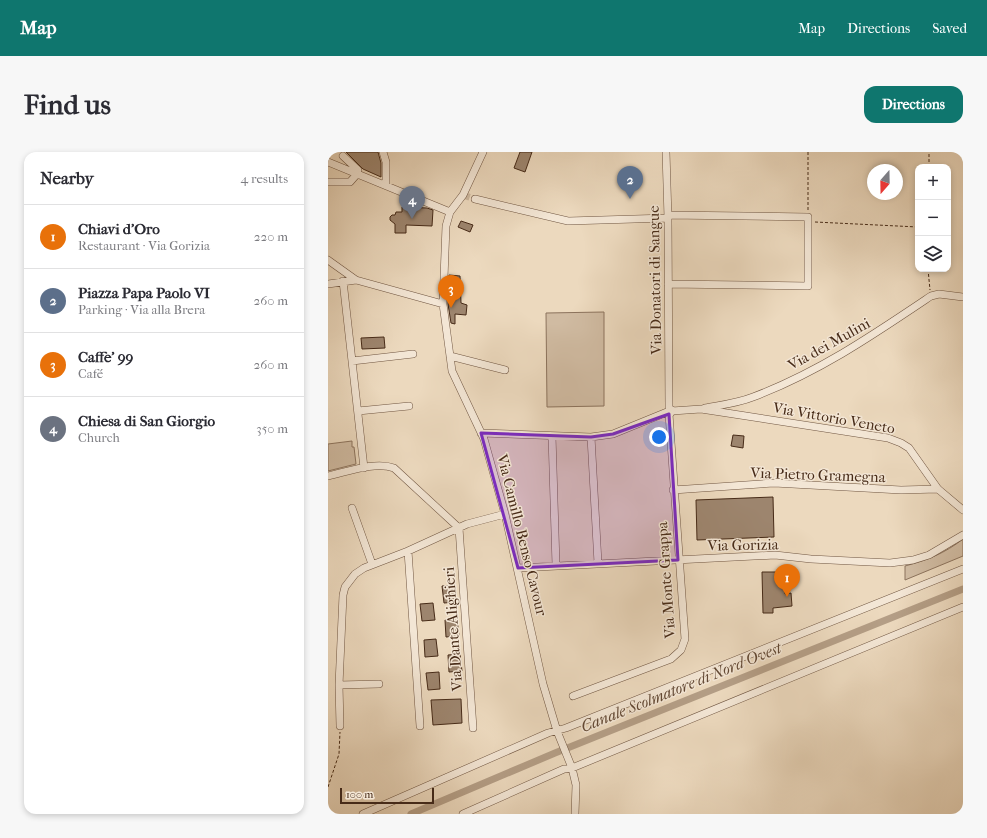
<!DOCTYPE html>
<html lang="en">
<head>
<meta charset="utf-8">
<style>
	:root { --surface:#fff; --page:#f7f7f7; --text:#2b2b33; --muted:#7c7c81; --line:#e1e1e2; --accent:#0f766e }
	body { margin:0; font-family:"IM FELL French Canon",serif; background:var(--page); color:var(--text) }
	.controls { position:absolute; right:12px; top:12px; display:grid; overflow:hidden; border-radius:8px; box-shadow:0 2px 6px #0003 }
	.controls button { width:36px; height:36px; display:grid; place-items:center; padding:0; border:0; border-bottom:1px solid var(--line); background:var(--surface); color:var(--text); font:20px sans-serif }
	.compass { position:absolute; left:539px; top:12px; width:36px; height:36px; border-radius:50%; background:var(--surface); box-shadow:0 2px 6px #0003; rotate:200deg }
	.scale { position:absolute; left:12px; bottom:10px; width:94px; box-sizing:border-box; padding-left:4px; border:2px solid #472b18; border-top:0; font-size:11px; line-height:14px; white-space:nowrap; color:#472b18; -webkit-text-stroke:3px #f3e6d5; paint-order:stroke }
	.you { position:absolute; left:331px; top:285px; width:14px; height:14px; margin:-10px; border:3px solid #fff; border-radius:50%; background:#1a73e8; box-shadow:0 0 0 6px #1a73e833 }
	.badge { display:grid; place-items:center; width:26px; height:26px; border-radius:50%; background:var(--accent); color:#fff; font-size:13px; font-weight:700 }
	.pin { position:absolute; translate:-50% -33px; filter:drop-shadow(0 1px 2px #0008) }
	.pin::after { content:''; position:absolute; top:21px; width:14px; height:12px; background:inherit; clip-path:polygon(0 0,100% 0,50% 100%) }
	.list { margin:0; padding:0; list-style:none }
	h2 { display:flex; justify-content:space-between; align-items:center; height:52px; margin:0; padding:0 16px; font-size:17px }
	h2 small { font-size:13px; font-weight:400; color:var(--muted) }
	.list li { display:grid; grid-template-columns:26px 1fr auto; gap:12px; align-items:center; box-sizing:border-box; height:64px; padding:0 16px; border-top:1px solid var(--line) }
	.list b { display:block; font-size:15px; white-space:nowrap }
	.list p { margin:0; font-size:13px; white-space:nowrap; color:var(--muted) }
	.list em { font-size:13px; font-style:normal; color:var(--muted) }
	.icon { flex:none; width:22px; height:22px; fill:none; stroke:currentColor; stroke-width:2; stroke-linecap:round; stroke-linejoin:round }
	.map { position:relative; flex:none; width:635px; height:662px; overflow:hidden; border-radius:12px }
	header { display:flex; align-items:center; gap:24px; box-sizing:border-box; height:56px; padding:0 20px; background:var(--accent); color:#fff }
	header strong { font-size:19px }
	nav { display:flex; gap:22px; margin-inline-start:auto; font-size:14px }
	.intro { display:flex; align-items:center; justify-content:space-between; box-sizing:border-box; height:96px; padding:0 24px }
	h1 { margin:0; font-size:28px }
	.button { padding:10px 18px; border-radius:12px; background:var(--accent); color:#fff; font-size:14px; font-weight:700 }
	main { display:flex; gap:24px; padding:0 24px }
	aside { flex:1; background:var(--surface); border-radius:12px; box-shadow:0 2px 6px #0003 }
	.map>svg:first-child { display:block }
</style>
</head>
<body>
<header>
<strong>Map</strong>
<nav><a>Map</a><a>Directions</a><a>Saved</a></nav>
</header>
<div class="intro"><h1>Find us</h1><a class="button">Directions</a></div>
<main>
<aside>
<h2>Nearby<small>4 results</small></h2>
<ul class="list">
<li><span class="badge" style="background:#e8710a">1</span><div><b>Chiavi d'Oro</b><p>Restaurant · Via Gorizia</p></div><em>220 m</em></li>
<li><span class="badge" style="background:#5c6f8a">2</span><div><b>Piazza Papa Paolo VI</b><p>Parking · Via alla Brera</p></div><em>260 m</em></li>
<li><span class="badge" style="background:#e8710a">3</span><div><b>Caffe' 99</b><p>Café</p></div><em>260 m</em></li>
<li><span class="badge" style="background:#6b7280">4</span><div><b>Chiesa di San Giorgio</b><p>Church</p></div><em>350 m</em></li>
</ul>
</aside>
<div class="map">
<svg width="635" height="662" viewBox="0 0 635 662">
	<rect width="100%" height="100%" fill="#ecd9be"/>
	<filter id="stains"><feTurbulence type="fractalNoise" baseFrequency=".005" numOctaves="4"/><feColorMatrix values="0 0 0 0 .2 0 0 0 0 .09 0 0 0 0 .02 0 0 0 .5 -.17"/></filter>
	<radialGradient id="worn" r=".72"><stop offset=".6" stop-color="#630" stop-opacity="0"/><stop offset="1" stop-color="#630" stop-opacity=".3"/></radialGradient>
	<path fill="#d0bba2" stroke="#8c735d" d="M 276,160 L 276,254 L 219,255 L 218,161 Z
		M 24,289 L 24,295 L 26,295 L 28,312 L 0,319 L 0,292 Z
		M 635,387 L 635,404 L 577,428 L 577,414 C 600,408 617,401 635,387 Z"/>
	<g fill="none" stroke-linecap="round" stroke-linejoin="round">
		<path stroke="#b49e86" stroke-width="7" d="M 83,662 L 227,601 L 635,437"/>
	</g>
	<path fill="#9d856e" stroke="#472b18" d="M 18,0 L 50,0 L 53,11 L 53,25 L 35,17 Z
		M 192,0 L 204,0 L 197,20 L 186,16 Z
		M 74,55 L 99,56 L 105,58 L 104,74 L 78,73 L 78,81 L 67,81 L 67,72 L 62,68 L 62,65 L 64,63 L 67,63 L 68,60 L 74,60 Z
		M 133,69 L 145,73 L 142,80 L 130,75 Z
		M 121,123 L 132,124 L 133,151 L 139,153 L 138,163 L 127,162 L 127,172 L 123,171 L 120,152 Z
		M 56,185 L 57,196 L 34,197 L 33,186 Z
		M 405,283 L 416,284 L 415,296 L 403,294 Z
		M 445,345 L 446,385 L 369,388 L 368,348 Z
		M 434,420 L 457,420 L 457,442 L 463,441 L 464,454 L 445,456 L 445,461 L 435,461 Z
		M 127,433 L 129,450 L 116,451 L 114,434 Z
		M 105,451 L 107,468 L 94,469 L 92,452 Z
		M 129,467 L 131,484 L 118,485 L 117,468 Z
		M 108,487 L 110,504 L 97,505 L 96,488 Z
		M 132,502 L 134,519 L 121,520 L 120,503 Z
		M 111,520 L 112,537 L 100,538 L 98,521 Z
		M 133,547 L 134,571 L 105,573 L 103,548 Z"/>
	<g fill="none" stroke-linecap="round" stroke-linejoin="round">
		<path stroke="#cbb69d" stroke-width="7" stroke-dasharray="7 3.5" stroke-linecap="butt" d="M 135,43 L 147,47"/>
		<g stroke="#705642" stroke-width="8">
			<path id="minor" d="M 55,0 L 58,10 L 58,33
				M 155,0 L 135,43 L 122,60 L 118,74 L 115,152 L 124,219 L 156,287 L 177,362 L 215,532 L 229,579 L 244,616 L 248,633 L 247,662
				M 15,4 L 30,18 L 29,22
				M 0,10 L 122,60
				M 0,30 L 22,30 L 29,22
				M 147,47 L 240,69 L 340,66
				M 340,63 L 480,65 L 480,134 L 340,132
				M 0,108 L 28,128 L 115,152
				M 15,129 L 36,316
				M 0,132 L 28,128
				M 122,204 L 177,218
				M 24,209 L 85,202
				M 377,256 C 393,253 410,251 425,245 C 491,220 545,183 603,144 L 611,142 L 635,145
				M 30,259 L 81,254
				M 344,259 L 373,257 L 560,286 L 573,291 L 581,296 L 610,337 L 635,358
				M 153,281 L 263,285 L 285,282 L 339,260 L 343,261 L 344,258 L 341,256 L 340,66 L 338,0
				M 224,284 L 228,413
				M 263,285 L 270,411
				M 0,324 C 19,320 47,309 66,316 L 131,376 L 145,576
				M 345,338 L 446,331 L 573,338 L 610,337
				M 24,356 L 44,412
				M 80,399 L 92,574
				M 190,416 L 447,403 L 483,407 L 562,411 L 585,408 L 601,403 L 635,383
				M 11,533 L 51,532
				M 245,544 L 343,507 L 353,498 L 357,487 L 341,262
				M 12,574 L 11,533 L 15,443 L 17,435 L 27,422 L 36,416 L 80,399 L 139,372 L 177,362
				M 35,662 L 220,581 L 238,576 L 635,417
				M 135,662 L 236,617 L 244,616 L 635,455"/>
		</g>
		<path stroke="#472b18" stroke-width="1" stroke-dasharray="3 2" stroke-linecap="butt" d="M 601,15 L 601,0
			M 480,58 L 480,0
			M 487,70 L 590,75
			M 600,117 L 602,138
			M 0,635 L 11,602 L 12,580"/>
		<use href="#minor" stroke="#f3e6d5" stroke-width="7"/>
	</g>
	<path fill="#7b2cbf" fill-opacity="0.2" stroke="#7b2cbf" stroke-width="3" stroke-linejoin="round" d="M 341,262 L 350,408 L 190,416 L 153,281 L 263,285 L 285,282 Z"/>
	<g text-anchor="middle" dominant-baseline="central" stroke-width="3" stroke-linejoin="round" paint-order="stroke">
		<g font-size="15" fill="#472b18" stroke="#f3e6d5">
			<text transform="translate(327 128) rotate(-91)">Via Donatori di Sangue</text>
			<text transform="translate(501 192) rotate(-29)">Via dei Mulini</text>
			<text transform="translate(506 266) rotate(10)">Via Vittorio Veneto</text>
			<text transform="translate(490 323) rotate(2)">Via Pietro Gramegna</text>
			<text transform="translate(194 383) rotate(76)">Via Camillo Benso Cavour</text>
			<text transform="translate(415 393) rotate(-1)">Via Gorizia</text>
			<text transform="translate(338 428) rotate(-94)">Via Monte Grappa</text>
			<text transform="translate(125 477) rotate(-94)">Via Dante Alighieri</text>
		</g>
		<g font-size="16" font-style="italic" fill="#624834" stroke="#f3e6d5">
			<text transform="translate(353 535) rotate(-22)">Canale Scolmatore di Nord Ovest</text>
		</g>
	</g>
	<rect width="100%" height="100%" filter="url(#stains)"/>
	<rect width="100%" height="100%" fill="url(#worn)"/>
</svg>
<div class="controls">
<button>+</button>
<button>−</button>
<button><svg class="icon" aria-label="layers" viewBox="0 0 24 24"><path d="M12 4l9 5-9 5-9-5zM3 14l9 5 9-5"/></svg></button>
</div>
<svg class="compass" viewBox="-18 -18 36 36"><path d="M0-13l5 13h-10z" fill="#e53935"/><path d="M0 13l5-13h-10z" fill="#7c7c81"/></svg>
<div class="scale">100 m</div>
<div class="you"></div>
<div class="pin badge" style="left:459px;top:445px;background:#e8710a">1</div>
<div class="pin badge" style="left:302px;top:47px;background:#5c6f8a">2</div>
<div class="pin badge" style="left:123px;top:156px;background:#e8710a">3</div>
<div class="pin badge" style="left:84px;top:67px;background:#6b7280">4</div>
</div>
</main>
</body>
</html>
